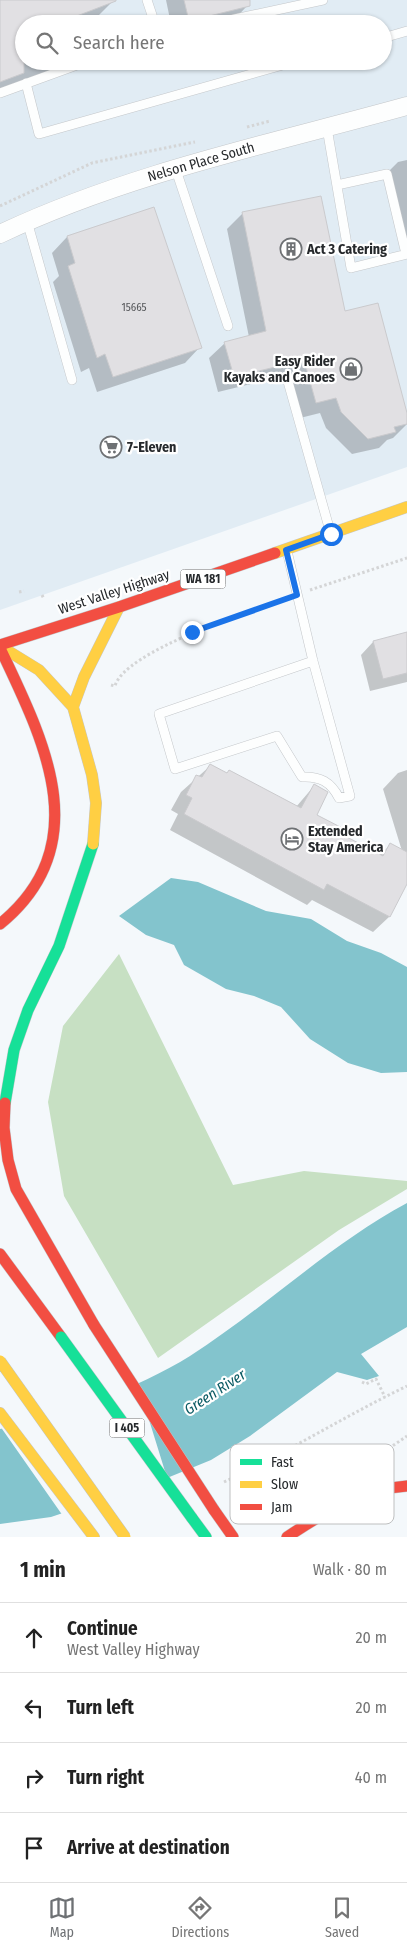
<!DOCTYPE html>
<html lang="en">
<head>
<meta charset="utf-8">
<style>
	:root { --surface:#fff; --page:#f6f6f6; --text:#222; --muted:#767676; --line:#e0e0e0; --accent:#6e7174 }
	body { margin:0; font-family:"Fira Sans Condensed",sans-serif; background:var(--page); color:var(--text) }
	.stop { position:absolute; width:15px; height:15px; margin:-11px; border:4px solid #1a73e8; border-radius:50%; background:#fff }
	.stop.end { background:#1a73e8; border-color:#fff; box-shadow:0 1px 5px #0008 }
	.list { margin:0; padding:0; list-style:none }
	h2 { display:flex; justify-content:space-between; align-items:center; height:65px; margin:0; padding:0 20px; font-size:21px }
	h2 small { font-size:16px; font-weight:400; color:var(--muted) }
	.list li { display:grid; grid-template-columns:32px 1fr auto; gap:15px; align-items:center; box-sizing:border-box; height:70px; padding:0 20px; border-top:1px solid var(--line) }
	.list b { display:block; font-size:19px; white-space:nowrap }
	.list p { margin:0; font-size:16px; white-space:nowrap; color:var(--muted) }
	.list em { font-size:16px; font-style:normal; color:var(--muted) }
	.icon { flex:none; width:28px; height:28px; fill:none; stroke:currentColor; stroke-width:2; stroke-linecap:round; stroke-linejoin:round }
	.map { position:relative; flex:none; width:407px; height:1537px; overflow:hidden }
	.search { position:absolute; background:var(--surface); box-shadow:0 1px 4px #0004; left:15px; right:15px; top:15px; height:55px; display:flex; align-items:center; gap:12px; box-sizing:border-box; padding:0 18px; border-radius:28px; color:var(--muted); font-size:19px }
	.sheet { height:345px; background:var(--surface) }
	nav { display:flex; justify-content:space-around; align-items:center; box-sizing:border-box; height:70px; border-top:1px solid var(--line); background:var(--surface); font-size:14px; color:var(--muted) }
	nav a { display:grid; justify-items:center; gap:2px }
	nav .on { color:var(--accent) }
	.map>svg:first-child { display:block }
</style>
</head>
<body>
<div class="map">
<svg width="407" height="1537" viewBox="0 0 407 1537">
	<rect width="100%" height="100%" fill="#f4f8fb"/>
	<path fill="#e1ecf4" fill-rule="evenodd" d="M 0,0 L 407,0 L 407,467 L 0,610 ZM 24,24 L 383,24 L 383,61 L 24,61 Z"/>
	<path fill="#c7e0c3" d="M 119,954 L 233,1185 L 304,1171 L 407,1181 L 407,1189 L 339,1230 L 158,1358 L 64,1196 L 48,1102 L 63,1026 Z"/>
	<path fill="#83c4cd" d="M 171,878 L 198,882 L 266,911 L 311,919 L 347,941 L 381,953 L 407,967 L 407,1072 L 381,1073 L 348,1063 L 310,1039 L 281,1007 L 254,996 L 226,989 L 184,965 L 174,945 L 146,935 L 119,916 Z
		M 407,1203 L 407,1327 L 361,1354 L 379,1376 L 367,1380 L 337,1372 L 250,1436 L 211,1460 L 167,1478 L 51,1517 L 0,1524 L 0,1429 C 59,1417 139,1388 190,1356 C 265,1308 329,1245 407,1203 Z"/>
	<path fill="#f4f8fb" d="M 137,1381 L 168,1481 L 63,1516 L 0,1426 L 35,1419 L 94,1400 Z"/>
	<path fill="#0003" d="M 0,0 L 111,0 L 112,2 L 96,18 L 80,24 L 24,24 L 24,61 L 69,61 L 64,67 L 0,91 Z
		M 166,0 L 246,0 L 247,6 L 232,22 L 224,24 L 171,24 Z
		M 407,160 L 407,248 L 385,175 L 398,162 Z
		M 243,213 L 344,313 L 407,418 L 407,424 L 393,438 L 387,440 L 379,448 L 352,454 L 326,428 L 320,413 L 300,418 L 288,375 L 218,392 L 209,358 L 225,343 L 249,337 L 227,229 Z
		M 67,237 L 200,347 L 185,363 L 97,392 L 89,368 L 81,372 L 53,282 L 59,276 L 52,253 Z
		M 407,634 L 407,682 L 370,691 L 361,655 L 373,642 Z
		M 210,766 L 296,807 L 314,786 L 315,815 L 346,838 L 380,855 L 390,845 L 402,851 L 383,789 L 398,773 L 407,770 L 407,881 L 389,917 L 373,932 L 312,900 L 307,905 L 170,830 L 178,814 L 171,810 L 181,792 Z"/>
	<path fill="#e1e0e3" stroke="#cacacd" d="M 0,0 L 116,0 L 116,1 L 69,19 L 70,24 L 24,24 L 24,73 L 0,82 Z
		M 184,0 L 250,0 L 250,6 L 189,21 Z
		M 321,196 L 345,311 L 378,303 L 407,413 L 407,424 L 394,427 L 396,432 L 368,439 L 341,412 L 336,398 L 316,403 L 304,360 L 234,377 L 224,342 L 266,331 L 242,212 Z
		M 154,207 L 202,348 L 113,377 L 105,354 L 97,358 L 68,266 L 75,263 L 67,236 Z
		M 407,632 L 407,673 L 383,679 L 373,641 Z
		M 210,764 L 227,773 L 229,770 L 301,808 L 314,784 L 328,792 L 317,815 L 350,832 L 347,837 L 383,856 L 390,843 L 407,852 L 407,884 L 390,917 L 327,884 L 324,890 L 184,814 L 192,798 L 186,795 L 196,775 L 202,777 Z"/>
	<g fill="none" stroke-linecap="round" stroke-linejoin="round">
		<g stroke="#c4c7ca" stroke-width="10">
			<path id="lane" d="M 147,0 L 155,24
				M 211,24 L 323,0
				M 383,38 L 407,31
				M 26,83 L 39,134 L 297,61
				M 0,93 L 88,61
				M 327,128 L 351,268 L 407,254
				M 175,167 L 228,326
				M 337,185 L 387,174 L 406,254
				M 27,221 L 72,380
				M 287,378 L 330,531
				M 287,551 L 313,661 L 350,796 L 339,798 C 331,782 320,776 302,777 L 277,736 L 175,769 L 159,714 L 313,661"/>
		</g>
		<g stroke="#c4c7ca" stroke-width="19">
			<path id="street" d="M 0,234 C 129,173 270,144 407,106"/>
		</g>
		<g stroke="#c4c7ca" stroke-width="12">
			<path id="fast" d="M 5,1103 L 14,1050 L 28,1010 L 59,946 L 93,844
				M 192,1518 L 206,1537"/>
		</g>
		<g stroke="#c4c7ca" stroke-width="12">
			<path id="slow" d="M 275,553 L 407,507
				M 0,646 L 39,670 L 73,707 L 92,775 L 96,803 L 93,844
				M 73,707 L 84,677 L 119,607
				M 0,1413 L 94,1537"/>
		</g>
		<g stroke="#c4c7ca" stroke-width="12">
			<path id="jam" d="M 0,645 L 119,607 L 275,553
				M 0,648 C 43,739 98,844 0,924
				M 5,1103 L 4,1128 L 8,1160 L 16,1189 L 94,1325
				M 0,1254 L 61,1337
				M 214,1510 L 233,1537
				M 287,1537 C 325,1512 360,1489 407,1486"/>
		</g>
		<path stroke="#d4d5d6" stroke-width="3" stroke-dasharray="2.5 2.5" stroke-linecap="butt" d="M 247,127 L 270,121
			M 0,206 L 92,163 L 195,142
			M 310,590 L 407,558
			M 19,592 L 24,591
			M 42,595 L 44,599
			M 111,685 L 115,686 C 125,651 250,611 286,599
			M 362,1382 L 366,1384 L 376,1379 L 385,1397
			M 388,1453 L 388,1449 L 407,1436
			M 224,1482 C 286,1453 345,1416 407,1386"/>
		<use href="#lane" stroke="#fdfefe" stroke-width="9"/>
		<use href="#street" stroke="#fdfefe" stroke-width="18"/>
		<use href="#fast" stroke="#16e098" stroke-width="11"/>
		<use href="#slow" stroke="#ffcf43" stroke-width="11"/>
		<use href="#jam" stroke="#f24e42" stroke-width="11"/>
		<g stroke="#bcc4c8" stroke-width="12" stroke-linecap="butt">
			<path id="fast-bridge" d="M 61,1337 L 192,1518"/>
		</g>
		<g stroke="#bcc4c8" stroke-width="12" stroke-linecap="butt">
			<path id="slow-bridge" d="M 0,1361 L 125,1537"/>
		</g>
		<g stroke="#bcc4c8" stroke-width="12" stroke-linecap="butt">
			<path id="jam-bridge" d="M 94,1325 L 214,1510"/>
		</g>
		<use href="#fast-bridge" stroke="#16e098" stroke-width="11"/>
		<use href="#slow-bridge" stroke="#ffcf43" stroke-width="11"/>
		<use href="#jam-bridge" stroke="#f24e42" stroke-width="11"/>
	</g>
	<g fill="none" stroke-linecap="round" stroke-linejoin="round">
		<path stroke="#1a73e8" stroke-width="6" d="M 192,632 L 297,595 L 286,550 L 331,534"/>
	</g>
	<defs>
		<g id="building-ring" transform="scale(1.125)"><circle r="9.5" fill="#fff" stroke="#6e7174" stroke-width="1.5"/><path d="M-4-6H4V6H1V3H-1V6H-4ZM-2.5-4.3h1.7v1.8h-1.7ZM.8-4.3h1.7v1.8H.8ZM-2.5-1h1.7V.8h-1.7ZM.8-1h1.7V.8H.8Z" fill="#6e7174"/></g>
		<g id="shop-ring" transform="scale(1.125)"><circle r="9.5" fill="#fff" stroke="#6e7174" stroke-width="1.5"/><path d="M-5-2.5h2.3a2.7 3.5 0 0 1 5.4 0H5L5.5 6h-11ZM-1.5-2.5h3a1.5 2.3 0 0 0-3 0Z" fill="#6e7174"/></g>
		<g id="supermarket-ring" transform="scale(1.125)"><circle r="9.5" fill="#fff" stroke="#6e7174" stroke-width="1.5"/><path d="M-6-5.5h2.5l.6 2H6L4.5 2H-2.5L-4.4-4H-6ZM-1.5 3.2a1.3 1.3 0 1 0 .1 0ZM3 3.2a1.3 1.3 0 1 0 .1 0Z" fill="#6e7174"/></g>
		<g id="hotel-ring" transform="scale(1.125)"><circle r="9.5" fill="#fff" stroke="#6e7174" stroke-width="1.5"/><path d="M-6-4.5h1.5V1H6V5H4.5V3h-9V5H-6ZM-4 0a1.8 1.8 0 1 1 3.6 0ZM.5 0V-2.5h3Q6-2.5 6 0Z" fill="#6e7174"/></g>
	</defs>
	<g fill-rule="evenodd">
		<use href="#building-ring" x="291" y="249"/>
		<use href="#shop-ring" x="351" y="369"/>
		<use href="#supermarket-ring" x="111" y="447"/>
		<use href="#hotel-ring" x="292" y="839"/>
	</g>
	<g text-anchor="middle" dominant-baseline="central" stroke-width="4.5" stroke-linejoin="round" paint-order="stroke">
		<g font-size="11" fill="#56585b">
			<text x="134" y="307">15665</text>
		</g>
		<g fill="#fff" stroke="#67696b" stroke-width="1">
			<rect x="180.5" y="569.5" width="45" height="19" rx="4"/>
			<rect x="109.5" y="1418.5" width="35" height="19" rx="4"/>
		</g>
		<g font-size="12" font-weight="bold" fill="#26292c">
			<text x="203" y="579">WA 181</text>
			<text x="127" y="1428">I 405</text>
		</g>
		<g font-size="14" fill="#26292c" stroke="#fff">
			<text transform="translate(201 162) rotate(-16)">Nelson Place South</text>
			<text transform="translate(114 592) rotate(-18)">West Valley Highway</text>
		</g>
		<g font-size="14" font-weight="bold" fill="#26292c" stroke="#fff" text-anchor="start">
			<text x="307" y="249">Act 3 Catering</text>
			<text x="335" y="361" text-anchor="end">Easy Rider<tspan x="335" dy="16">Kayaks and Canoes</tspan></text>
			<text x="127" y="447">7-Eleven</text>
			<text x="308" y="831">Extended<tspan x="308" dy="16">Stay America</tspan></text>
		</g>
		<g font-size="15" font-style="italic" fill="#0c5c65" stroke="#fff">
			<text transform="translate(215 1392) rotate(-33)">Green River</text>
		</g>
	</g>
	<rect x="230" y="1444" width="164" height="80" rx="8" fill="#fff" stroke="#bebfc0" stroke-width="1"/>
	<rect x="240" y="1459" width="22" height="6" fill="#16e098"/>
	<rect x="240" y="1481" width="22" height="7" fill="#ffcf43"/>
	<rect x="240" y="1504" width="22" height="6" fill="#f24e42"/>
	<g font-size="14" fill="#26292c">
		<text x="271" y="1467">Fast</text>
		<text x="271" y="1489">Slow</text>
		<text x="271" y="1512">Jam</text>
	</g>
</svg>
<div class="stop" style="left:331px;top:534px"></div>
<div class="stop end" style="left:192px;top:632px"></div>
<div class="search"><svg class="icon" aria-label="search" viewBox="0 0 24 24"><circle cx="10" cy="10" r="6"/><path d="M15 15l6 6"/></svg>Search here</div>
</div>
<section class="sheet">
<h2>1 min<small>Walk · 80 m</small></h2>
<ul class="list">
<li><svg class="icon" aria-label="ahead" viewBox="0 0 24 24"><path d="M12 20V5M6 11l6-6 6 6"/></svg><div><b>Continue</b><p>West Valley Highway</p></div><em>20 m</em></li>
<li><svg class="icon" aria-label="left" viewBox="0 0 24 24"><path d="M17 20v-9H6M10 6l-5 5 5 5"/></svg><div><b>Turn left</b></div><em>20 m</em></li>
<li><svg class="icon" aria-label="right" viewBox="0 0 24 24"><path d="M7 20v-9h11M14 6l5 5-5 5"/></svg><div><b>Turn right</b></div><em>40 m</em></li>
<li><svg class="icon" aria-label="arrive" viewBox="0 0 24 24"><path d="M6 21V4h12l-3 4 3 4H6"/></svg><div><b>Arrive at destination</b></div></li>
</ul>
</section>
<nav>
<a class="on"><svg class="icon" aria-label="map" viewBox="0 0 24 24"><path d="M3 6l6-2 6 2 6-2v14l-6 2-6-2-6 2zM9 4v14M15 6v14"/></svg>Map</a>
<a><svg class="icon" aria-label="directions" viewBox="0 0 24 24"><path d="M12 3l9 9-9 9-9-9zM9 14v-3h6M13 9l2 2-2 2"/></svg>Directions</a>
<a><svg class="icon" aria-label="saved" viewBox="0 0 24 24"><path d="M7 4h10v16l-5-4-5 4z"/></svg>Saved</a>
</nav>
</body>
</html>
